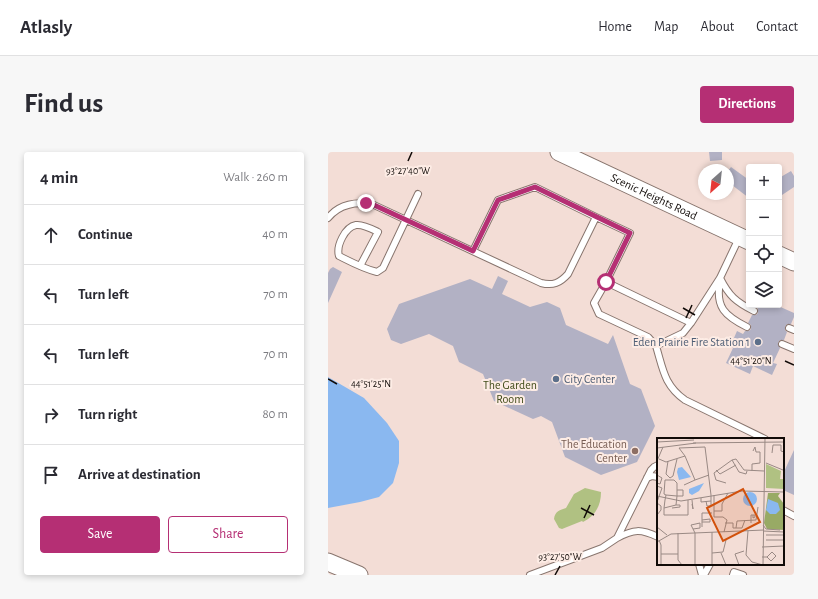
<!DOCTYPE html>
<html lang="en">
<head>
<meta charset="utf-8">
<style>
	:root { --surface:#fff; --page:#f7f7f7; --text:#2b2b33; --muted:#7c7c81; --line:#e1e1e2; --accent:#b52f74 }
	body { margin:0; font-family:"Alegreya Sans",sans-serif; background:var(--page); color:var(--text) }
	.controls { position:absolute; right:12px; top:12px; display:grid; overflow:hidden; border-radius:4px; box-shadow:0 2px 6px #0003 }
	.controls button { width:36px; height:36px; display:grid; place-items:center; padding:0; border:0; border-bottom:1px solid var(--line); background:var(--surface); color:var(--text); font:20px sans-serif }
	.compass { position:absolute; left:370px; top:12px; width:36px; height:36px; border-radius:50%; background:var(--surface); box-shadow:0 2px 6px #0003; rotate:207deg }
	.stop { position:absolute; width:12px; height:12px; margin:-9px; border:3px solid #b52f74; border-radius:50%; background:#fff }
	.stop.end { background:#b52f74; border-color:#fff; box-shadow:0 1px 4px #0008 }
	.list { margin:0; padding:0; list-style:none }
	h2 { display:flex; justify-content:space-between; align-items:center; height:52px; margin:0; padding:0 16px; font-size:17px }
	h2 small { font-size:13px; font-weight:400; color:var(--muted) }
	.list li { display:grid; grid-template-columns:26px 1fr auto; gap:12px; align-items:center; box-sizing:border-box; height:60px; padding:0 16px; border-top:1px solid var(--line) }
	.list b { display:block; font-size:15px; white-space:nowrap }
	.list em { font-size:13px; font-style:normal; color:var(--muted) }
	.actions { display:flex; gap:8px; padding:12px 16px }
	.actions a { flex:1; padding:9px 0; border:1px solid var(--accent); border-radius:4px; text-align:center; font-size:14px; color:var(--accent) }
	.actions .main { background:var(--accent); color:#fff }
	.icon { flex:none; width:22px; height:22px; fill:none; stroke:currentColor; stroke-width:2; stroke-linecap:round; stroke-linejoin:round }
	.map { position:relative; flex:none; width:466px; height:423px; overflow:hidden; border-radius:4px }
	header { display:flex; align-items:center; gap:24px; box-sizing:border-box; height:56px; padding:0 20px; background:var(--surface); border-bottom:1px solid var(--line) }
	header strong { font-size:19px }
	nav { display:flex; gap:22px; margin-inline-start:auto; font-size:14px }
	.intro { display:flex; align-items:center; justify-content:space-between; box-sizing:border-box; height:96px; padding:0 24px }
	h1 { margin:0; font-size:28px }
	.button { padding:10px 18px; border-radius:4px; background:var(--accent); color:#fff; font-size:14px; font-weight:700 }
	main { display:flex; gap:24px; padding:0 24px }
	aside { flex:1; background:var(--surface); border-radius:4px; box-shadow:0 2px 6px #0003 }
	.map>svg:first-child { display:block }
</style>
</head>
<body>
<header>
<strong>Atlasly</strong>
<nav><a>Home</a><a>Map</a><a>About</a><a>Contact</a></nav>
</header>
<div class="intro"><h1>Find us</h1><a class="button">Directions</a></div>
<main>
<aside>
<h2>4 min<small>Walk · 260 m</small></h2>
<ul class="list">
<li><svg class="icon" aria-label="ahead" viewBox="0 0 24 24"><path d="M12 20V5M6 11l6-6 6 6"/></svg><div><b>Continue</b></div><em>40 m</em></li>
<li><svg class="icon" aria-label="left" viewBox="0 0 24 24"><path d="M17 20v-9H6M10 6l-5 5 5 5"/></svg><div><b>Turn left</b></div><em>70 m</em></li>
<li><svg class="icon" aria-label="left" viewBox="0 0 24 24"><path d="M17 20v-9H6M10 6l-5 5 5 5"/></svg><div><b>Turn left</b></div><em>70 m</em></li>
<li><svg class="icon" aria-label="right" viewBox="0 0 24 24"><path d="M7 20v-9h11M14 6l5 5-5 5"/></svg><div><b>Turn right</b></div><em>80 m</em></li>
<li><svg class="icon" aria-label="arrive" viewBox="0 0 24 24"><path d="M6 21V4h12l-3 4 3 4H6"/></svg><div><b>Arrive at destination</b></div></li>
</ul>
<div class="actions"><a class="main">Save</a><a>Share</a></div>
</aside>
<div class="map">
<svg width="466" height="423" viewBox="0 0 466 423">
	<rect width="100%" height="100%" fill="#f3ddd6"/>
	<path fill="#b0c182" d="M 257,336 L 273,340 C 273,354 267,364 255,370 L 254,369 L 234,377 L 231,376 L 226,367 C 227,359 232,358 238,356 L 246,342 Z"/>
	<path fill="#8ab8f0" d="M 0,225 L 36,246 L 59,271 L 71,289 L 71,311 L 65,331 L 51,345 L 32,350 L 0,356 Z"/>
	<path fill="#b2b1c4" d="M 381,0 L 394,0 L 394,8 L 382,9 Z
		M 403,15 L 421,28 L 421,46 L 400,30 L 400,19 Z
		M 463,19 L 466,24 L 466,35 L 451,45 L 451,26 Z
		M 5,115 L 14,120 L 0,151 L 0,121 L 2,117 Z
		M 170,124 L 180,129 L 174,142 L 202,155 L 219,150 L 232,156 L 238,173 L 280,192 L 285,183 L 302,232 L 313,237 L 327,274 L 309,310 L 273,323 L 237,305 L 224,270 L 213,264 L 205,267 L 166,249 L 155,222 L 131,210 L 125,194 L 101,182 L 73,192 L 63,188 L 59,177 L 71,152 L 142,127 L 164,137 Z
		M 428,153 L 448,153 L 466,161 L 466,165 L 463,172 L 459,172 L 457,175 L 457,178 L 459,180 L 456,188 L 452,188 L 450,191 L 452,196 L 445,211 L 449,212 L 444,223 L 425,214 L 422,222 L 398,211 L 405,196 L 402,195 L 409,179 L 415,182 L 417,179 L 421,179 L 423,177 L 423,173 L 420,171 L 424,163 L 428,163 L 430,161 L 430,157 L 428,155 Z
		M 466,298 L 466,343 L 455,338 L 455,322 Z"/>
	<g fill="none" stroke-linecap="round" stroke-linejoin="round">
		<g stroke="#88756e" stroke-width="8">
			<path id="lane" d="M 0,66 C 11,52 29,49 46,53 L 213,131 C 225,134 232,131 240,122 L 268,65 L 302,81 L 278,130 L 363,171
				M 411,86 L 392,126 L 363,171 L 355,181 L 328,194 C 335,217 336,233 357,248 L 437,287
				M 145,99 L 170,48 L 207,35 L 268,65
				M 32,114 L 50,80 C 44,77 35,72 28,73 C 17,75 8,94 11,104 C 23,110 36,117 49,120 L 55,116 L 90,42
				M 392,126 C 401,144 408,150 426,159
				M 278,130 L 266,151 L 271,162 L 320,185 L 328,194
				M 392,130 C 387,155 397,164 419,175
				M 461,176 L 466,178
				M 454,192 L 466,197
				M 319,326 L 324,324 L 330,325
				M 455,358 L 466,364
				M 289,386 C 306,377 313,377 330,385
				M 371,412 L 374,423
				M 202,423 L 274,396 L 289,386 L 323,318 L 326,315 L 330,313
				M 376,423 L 382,412
				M 405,423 L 406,420 L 415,423"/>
		</g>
		<g stroke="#88756e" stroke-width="19">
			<g id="secondary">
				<path id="s1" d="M 231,0 L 421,89"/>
				<path d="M 451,103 L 466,110"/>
				<path d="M 0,410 L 31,423"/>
			</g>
		</g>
		<use href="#lane" stroke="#fff" stroke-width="6"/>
		<use href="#secondary" stroke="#fff" stroke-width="17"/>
	</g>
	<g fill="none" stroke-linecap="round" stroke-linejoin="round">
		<path stroke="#b52f74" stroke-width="5" d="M 38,51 L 46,53 L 145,99 L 170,48 L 207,35 L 302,81 L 278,130"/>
	</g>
	<path fill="none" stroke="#110b08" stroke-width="1.5" d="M 80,9 L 84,0M 355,156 L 367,163M 358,166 L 364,153M 457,209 L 466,213M 0,227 L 9,232M 253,356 L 266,363M 256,366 L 262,353M 227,423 L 232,414"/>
	<g fill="#5c6f8a" stroke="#fdece5" stroke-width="1.5">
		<circle cx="430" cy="190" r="4"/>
		<circle cx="228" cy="227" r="4"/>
	</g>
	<circle fill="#8d6e63" stroke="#fdece5" stroke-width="1.5" cx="307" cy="299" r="4"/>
	<g text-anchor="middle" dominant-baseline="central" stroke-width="4" stroke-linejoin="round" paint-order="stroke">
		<g font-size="12" fill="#110b08" stroke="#fdece5">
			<text stroke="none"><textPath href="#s1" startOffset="105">Scenic Heights Road</textPath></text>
		</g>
		<g font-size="12" fill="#4e5e75" stroke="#fdece5" text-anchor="end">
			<text x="422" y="190">Eden Prairie Fire Station 1</text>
			<text x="236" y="227" text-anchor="start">City Center</text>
		</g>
		<g font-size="12" fill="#424d1b" stroke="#fdece5">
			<text x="182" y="233">The Garden<tspan x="182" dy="14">Room</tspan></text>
		</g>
		<g font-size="12" fill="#785e54" stroke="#fdece5" text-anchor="end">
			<text x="299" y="292">The Education<tspan x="299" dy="14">Center</tspan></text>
		</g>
	</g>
	<g transform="translate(329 286)">
		<rect width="127" height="127" fill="#f3ddd6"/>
		<path d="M 109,26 L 124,33 L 123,41 L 127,41 L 127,51 L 109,50 Z" fill="#b0c182"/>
		<path d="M 111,55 L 123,55 L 121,58 L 127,66 L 127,92 L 110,91 L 107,85 Z" fill="#98aa65"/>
		<path d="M 25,29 L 34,39 L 22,42 L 20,34 L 21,30 ZM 47,45 L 42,53 L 35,57 L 32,55 L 32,51 ZM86 61a7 7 0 1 1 14 0a7 7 0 1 1-14 0ZM 111,61 L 121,65 L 123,72 L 119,76 L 113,76 L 109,72 Z" fill="#8ab8f0"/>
		<path fill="none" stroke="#998984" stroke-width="1" d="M 0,4 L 37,2M 36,5 L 127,4M 0,10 L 39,5M 115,15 L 116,7 L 124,7 L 124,13 L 127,14M 28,18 L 38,42 L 52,37M 2,21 L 9,24 L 28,18 L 22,10 L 48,9 L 54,57M 0,23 L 6,9M 11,23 L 9,36 L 13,40 L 16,38 L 20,21M 109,25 L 126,32M 59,32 L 63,36 L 79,27M 90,33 L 89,36 L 82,34 L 75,22 L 79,21 L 87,32 L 107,33M 95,33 L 95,26 L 103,25 L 103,14 L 99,14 L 98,9 L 96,13M 0,37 L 5,40 L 3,46 L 0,45M 69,45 L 59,42 L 57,35 L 75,22M 27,47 L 38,42M 0,48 L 5,50 L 0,64M 20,52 L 26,52 L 26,58 L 20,58M 9,57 L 7,56 L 8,42 L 17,42 L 20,45 L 20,58M 57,57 L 57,79 L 66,79 L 70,82 L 67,94M 0,58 L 24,63 L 85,53 L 127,54M 44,60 L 44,64 L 54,63 L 54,57M 49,63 L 50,68 L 54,68 L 54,63M 0,65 L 4,68 L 4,72 L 0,77M 35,66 L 36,71 L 35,62M 7,70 L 19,67 L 20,58 L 9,57 L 8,62 L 7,70 L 7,77 L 31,77 L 31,62M 15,70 L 23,69 L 23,67 L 19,67M 57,73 L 65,73 L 65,66 L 71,55M 45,84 L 53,84 L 53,81 L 45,82M 68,85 L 76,85 L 76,90 L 79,90 L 80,83 L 99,82 L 101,69M 94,85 L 94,77 L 98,77 L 98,79 L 96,80 L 96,77M 106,87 L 109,91 L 123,92M 0,89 L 10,97M 45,89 L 45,75 L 55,75M 79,90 L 85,90 L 88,82M 36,91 L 43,90 L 43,85 L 34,87 L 38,95 L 38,127M 91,93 L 89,117 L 95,124 L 106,127M 106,93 L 127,94M 21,95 L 21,122 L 25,127M 109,97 L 126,97M 2,102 L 4,107 L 4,127M 109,102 L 126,102M 0,104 L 14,96 L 107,92M 105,109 L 127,108M 55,115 L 66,114 L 69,102M 64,115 L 69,127M 4,116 L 21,116M 105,119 L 110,119 L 114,123 L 119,118 L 115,114 L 110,119M 55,127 L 55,94M 82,127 L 78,116 L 87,113M 106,127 L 108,0"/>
		<path fill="#d2510c" fill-opacity="0.15" stroke="#d2510c" stroke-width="2" d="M 86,51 L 103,84 L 66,103 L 50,70 Z"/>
		<rect width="127" height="127" fill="none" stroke="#110b08" stroke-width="2"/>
	</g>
	<g font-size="10" text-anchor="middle" fill="#110b08" stroke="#fdece5" stroke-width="4" stroke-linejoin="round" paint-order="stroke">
		<text x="80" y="22">93°27'40"W</text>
		<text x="423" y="212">44°51'20"N</text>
		<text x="43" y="235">44°51'25"N</text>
		<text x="232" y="408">93°27'50"W</text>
	</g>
</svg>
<div class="controls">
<button>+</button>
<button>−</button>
<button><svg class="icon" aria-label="locate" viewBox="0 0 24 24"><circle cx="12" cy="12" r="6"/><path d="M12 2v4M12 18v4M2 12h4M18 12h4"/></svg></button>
<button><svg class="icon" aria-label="layers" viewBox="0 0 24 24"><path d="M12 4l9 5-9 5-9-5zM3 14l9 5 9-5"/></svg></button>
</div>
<svg class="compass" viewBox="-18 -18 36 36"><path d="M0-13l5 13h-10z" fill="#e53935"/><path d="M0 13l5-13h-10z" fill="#7c7c81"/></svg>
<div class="stop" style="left:278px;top:130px"></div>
<div class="stop end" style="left:38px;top:51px"></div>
</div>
</main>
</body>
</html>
